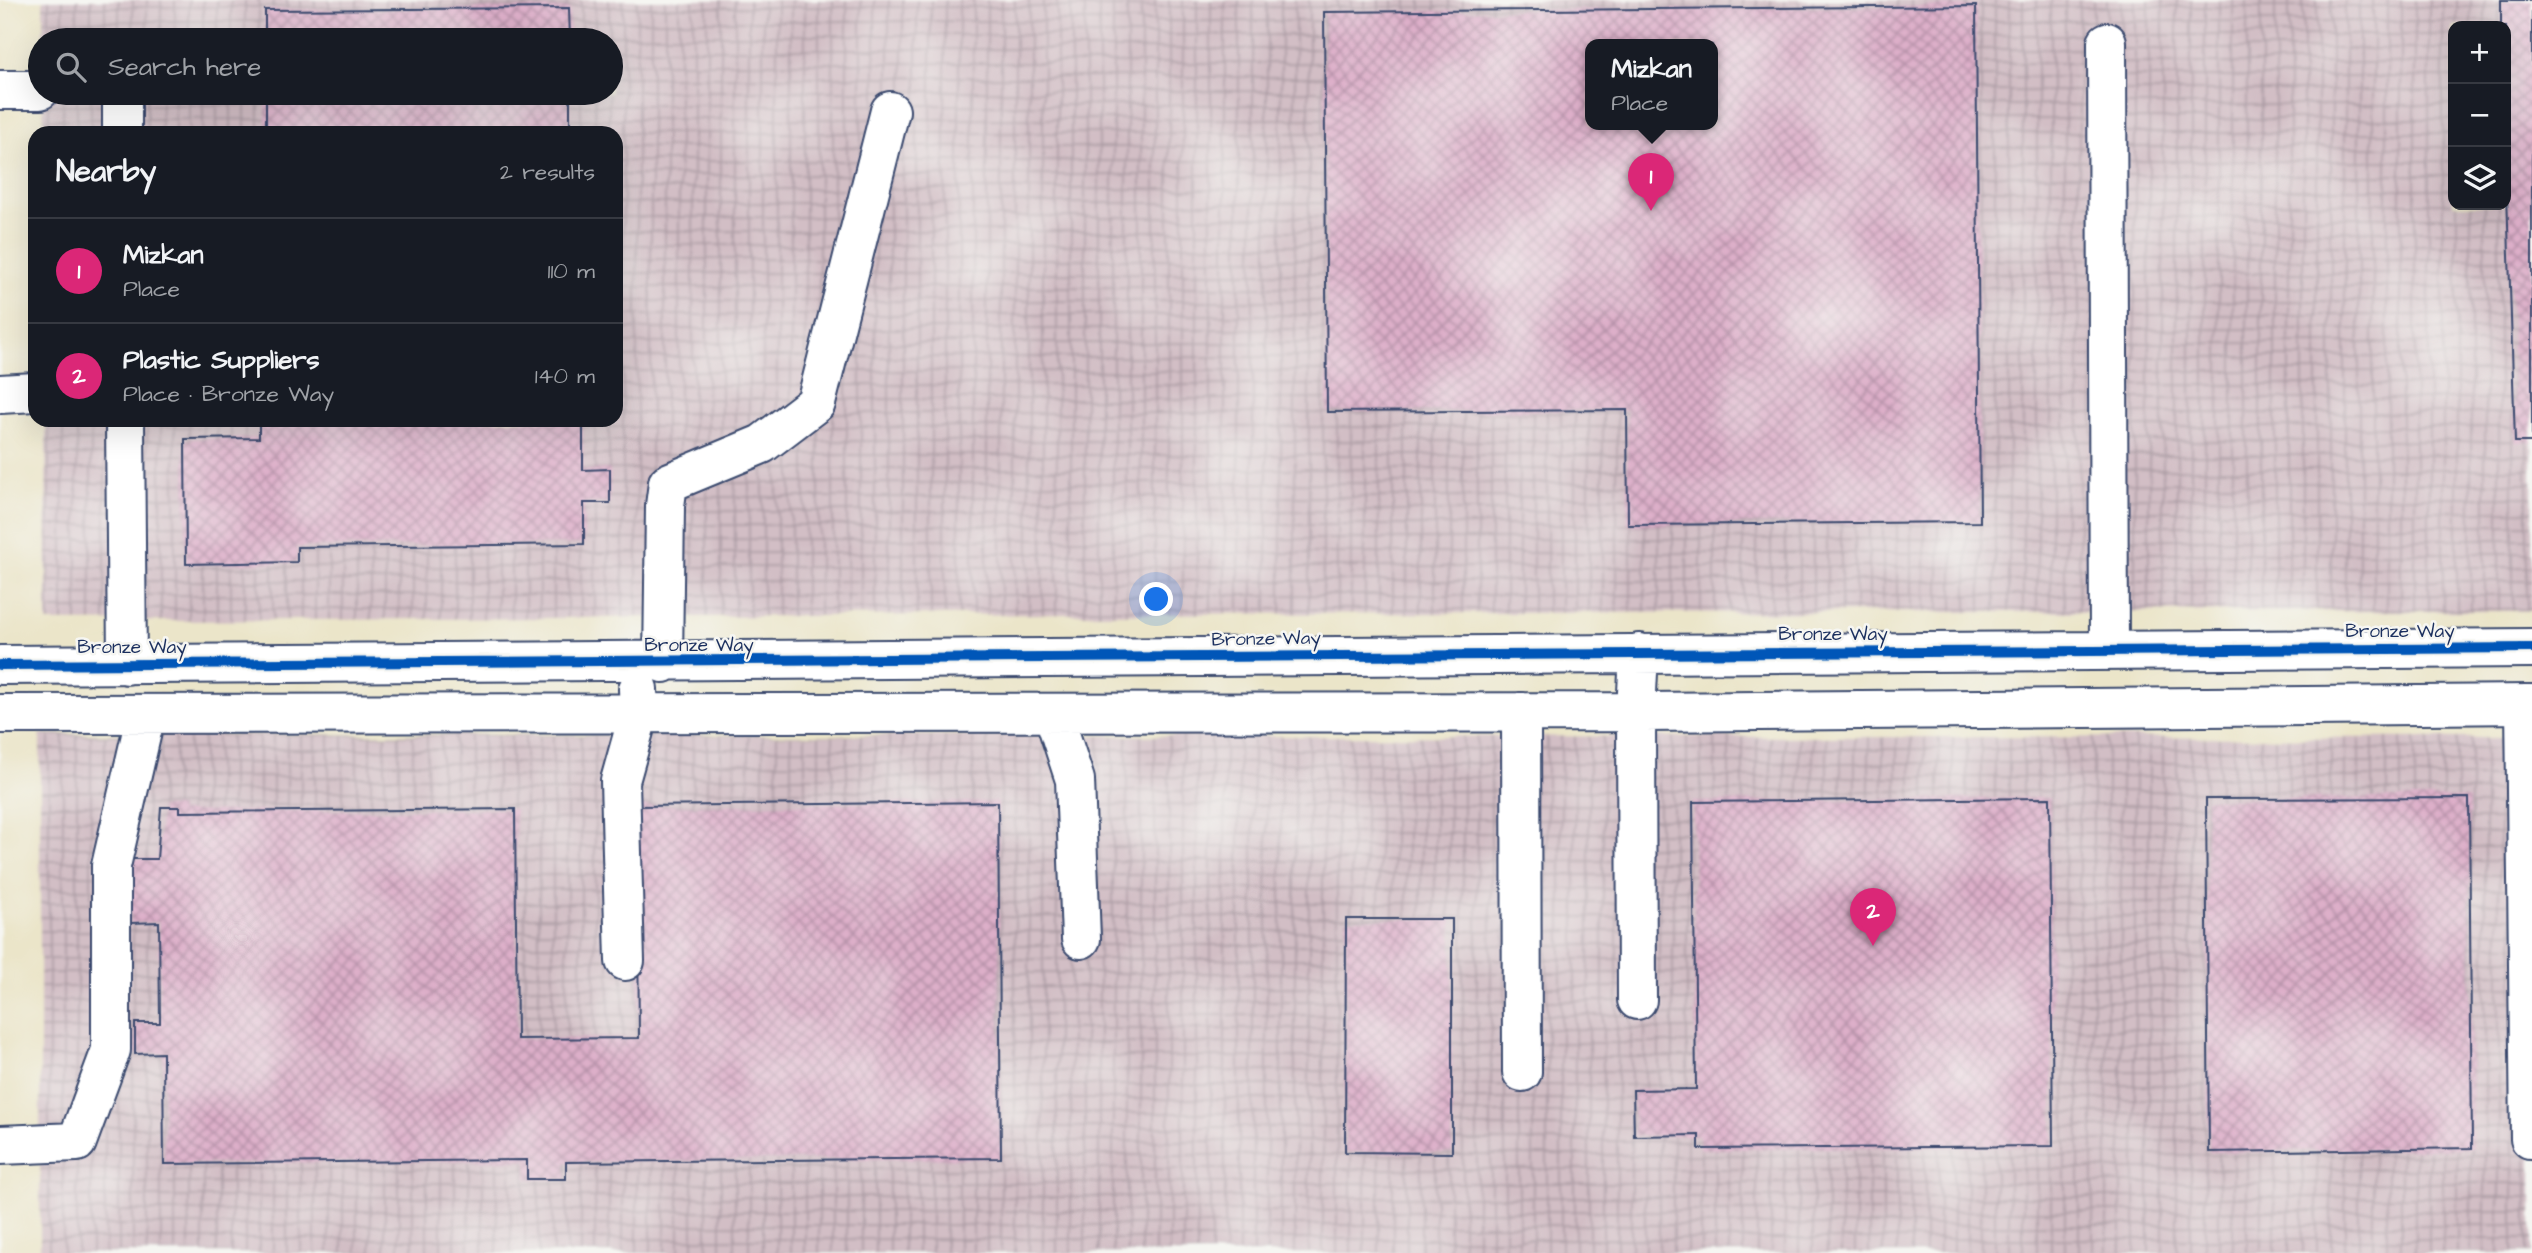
<!DOCTYPE html>
<html lang="en">
<head>
<meta charset="utf-8">
<style>
	:root { --surface:#171b24; --page:#20242c; --text:#f1f3f6; --muted:#9ea1a6; --line:#363941; --accent:#db2777 }
	body { margin:0; font-family:"Architects Daughter",sans-serif; background:var(--page); color:var(--text) }
	.controls { position:absolute; right:21px; top:21px; display:grid; overflow:hidden; border-radius:14px; box-shadow:0 7px 28px #0002 }
	.controls button { width:63px; height:63px; display:grid; place-items:center; padding:0; border:0; border-bottom:2px solid var(--line); background:var(--surface); color:var(--text); font:35px sans-serif }
	.you { position:absolute; left:1157px; top:600px; width:24px; height:24px; margin:-18px; border:5px solid #fff; border-radius:50%; background:#1a73e8; box-shadow:0 0 0 10px #1a73e833 }
	.badge { display:grid; place-items:center; width:46px; height:46px; border-radius:50%; background:var(--accent); color:#fff; font-size:23px; font-weight:700 }
	.pin { position:absolute; translate:-50% -58px; filter:drop-shadow(0 2px 4px #0008) }
	.pin::after { content:''; position:absolute; top:37px; width:24px; height:21px; background:inherit; clip-path:polygon(0 0,100% 0,50% 100%) }
	.popup { position:absolute; left:1585px; top:39px; width:133px; height:91px; box-sizing:border-box; display:grid; place-content:center; border-radius:14px; background:var(--surface); filter:drop-shadow(0 2px 5px #0005); font-size:23px; white-space:nowrap; color:var(--muted) }
	.popup b { font-size:26px; color:var(--text) }
	.popup::after { content:''; position:absolute; left:50%; top:100%; margin-left:-14px; border:14px solid transparent; border-top-color:var(--surface) }
	.list { margin:0; padding:0; list-style:none }
	h2 { display:flex; justify-content:space-between; align-items:center; height:91px; margin:0; padding:0 28px; font-size:30px }
	h2 small { font-size:23px; font-weight:400; color:var(--muted) }
	.list li { display:grid; grid-template-columns:46px 1fr auto; gap:21px; align-items:center; box-sizing:border-box; height:105px; padding:0 28px; border-top:2px solid var(--line) }
	.list b { display:block; font-size:26px; white-space:nowrap }
	.list p { margin:0; font-size:23px; white-space:nowrap; color:var(--muted) }
	.list em { font-size:23px; font-style:normal; color:var(--muted) }
	.icon { flex:none; width:38px; height:38px; fill:none; stroke:currentColor; stroke-width:2; stroke-linecap:round; stroke-linejoin:round }
	.map { position:relative; flex:none; width:2532px; height:1253px; overflow:hidden }
	.search { position:absolute; background:var(--surface); box-shadow:0 7px 28px #0002; left:28px; top:28px; width:595px; height:77px; display:flex; align-items:center; gap:18px; box-sizing:border-box; padding:0 24px; border-radius:38px; color:var(--muted); font-size:26px }
	.panel { position:absolute; background:var(--surface); box-shadow:0 7px 28px #0002; left:28px; top:126px; width:595px; height:301px; border-radius:21px }
	.map>svg:first-child { display:block }
</style>
</head>
<body>
<div class="map">
<svg width="2532" height="1253" viewBox="0 0 2532 1253">
	<defs>
		<pattern id="industrial-grid" width="8" height="8" patternUnits="userSpaceOnUse" patternTransform="scale(1.75)"><rect width="8" height="8" fill="#d2bec5"/><path d="M0 4h8M4 0v8" fill="none" stroke="#aa9ba3"/></pattern>
		<pattern id="building-cross-hatch" width="8" height="8" patternUnits="userSpaceOnUse" patternTransform="scale(1.75)"><rect width="8" height="8" fill="#ddafc9"/><path d="M0 0l8 8M0 8l8-8" fill="none" stroke="#b28fa6"/></pattern>
	</defs>
	<rect width="100%" height="100%" fill="#f6f6f2"/>
	<filter id="ink" filterUnits="userSpaceOnUse"><feTurbulence type="fractalNoise" baseFrequency=".0143" numOctaves="2"/><feDisplacementMap in="SourceGraphic" scale="14" xChannelSelector="R" yChannelSelector="G"/><feConvolveMatrix kernelMatrix="1 2 1 2 8 2 1 2 1" color-interpolation-filters="sRGB"/></filter>
	<filter id="wash" filterUnits="userSpaceOnUse"><feTurbulence type="fractalNoise" baseFrequency=".00686" numOctaves="4" result="noise"/><feDisplacementMap in="SourceGraphic" scale="28" xChannelSelector="R" yChannelSelector="G"/><feGaussianBlur stdDeviation="1.57" result="paint"/><feColorMatrix in="noise" values="0 0 0 0 0 0 0 0 0 0 0 0 0 0 0 0 0 1.4 0 .05"/><feComposite in="paint" operator="in"/></filter>
	<g filter="url(#wash)">
		<rect width="100%" height="100%" fill="#ebe5c9"/>
		<path fill="url(#industrial-grid)" fill-rule="evenodd" d="M 43,0 L 2532,0 L 2532,611 L 1068,614 L 47,622 L 46,420 L 616,420 L 616,133 L 44,133 L 43,93 L 611,93 L 611,40 L 43,40 ZM 2453,26 L 2506,26 L 2506,205 L 2453,205 ZM 1590,45 L 1712,45 L 1712,125 L 1590,125 Z
			M 40,734 L 2532,738 L 2532,1253 L 40,1253 Z"/>
		<g id="blocks">
			<path fill="url(#building-cross-hatch)" fill-rule="evenodd" d="M 2501,0 L 2532,0 L 2532,442 L 2515,442 L 2506,162 L 2506,26 L 2501,26 Z
				M 1976,6 L 1980,522 L 1628,525 L 1627,410 L 1327,412 L 1324,12 ZM 1590,45 L 1712,45 L 1712,125 L 1590,125 Z
				M 569,8 L 570,40 L 265,40 L 265,10 Z
				M 266,93 L 570,93 L 570,133 L 266,133 Z
				M 259,420 L 583,420 L 583,470 L 610,469 L 610,503 L 584,503 L 584,544 L 297,547 L 297,562 L 186,564 L 185,439 L 259,438 Z
				M 2050,798 L 2053,1146 L 1699,1149 L 1699,1135 L 1634,1136 L 1633,1090 L 1696,1089 L 1693,802 Z
				M 2469,798 L 2472,1148 L 2209,1152 L 2206,799 Z
				M 998,802 L 1001,1158 L 566,1162 L 566,1179 L 527,1179 L 527,1160 L 164,1164 L 163,1053 L 135,1054 L 135,1023 L 160,1023 L 159,922 L 131,923 L 130,859 L 157,859 L 161,807 L 180,807 L 180,812 L 515,809 L 517,1039 L 639,1038 L 637,806 Z
				M 1346,919 L 1452,919 L 1452,1153 L 1345,1152 Z"/>
		</g>
	</g>
	<g filter="url(#ink)">
		<use href="#blocks" fill-opacity="0" stroke="#3a4a6e" stroke-width="2"/>
		<g fill="none" stroke-linecap="round" stroke-linejoin="round">
			<g stroke="#3a4a6e" stroke-width="42">
				<path id="minor" d="M 2107,42 L 2109,650
					M 0,90 L 40,90
					M 122,93 L 122,133
					M 0,394 L 35,392
					M 125,420 L 127,665
					M 663,663 L 665,506 L 668,483 L 762,444 L 816,403 L 890,111
					M 0,665 L 2532,648
					M 2525,704 L 2530,1139
					M 1521,712 L 1522,1072
					M 1053,713 L 1075,780 L 1081,939
					M 0,714 L 1644,712 L 2532,704
					M 625,961 L 620,781 L 639,713 L 638,689
					M 1637,1000 L 1636,712 L 1639,653
					M 0,1145 L 77,1142 L 111,1050 L 111,866 L 146,714"/>
			</g>
			<use href="#minor" stroke="#fff" stroke-width="38"/>
			<g stroke="#f6f6f2" stroke-width="15">
				<path id="cycleway" d="M 0,665 L 2532,648"/>
			</g>
			<use href="#cycleway" stroke="#0057b8" stroke-width="10"/>
		</g>
	</g>
	<g text-anchor="middle" dominant-baseline="central" stroke-width="5" stroke-linejoin="round" paint-order="stroke">
		<g font-size="19" fill="#1b2f5e" stroke="#f6f6f2">
			<text x="2400" y="631">Bronze Way</text>
			<text x="1833" y="634">Bronze Way</text>
			<text transform="translate(1266 639) rotate(-1)">Bronze Way</text>
			<text x="699" y="645">Bronze Way</text>
			<text x="132" y="647">Bronze Way</text>
		</g>
	</g>
</svg>
<div class="controls">
<button>+</button>
<button>−</button>
<button><svg class="icon" aria-label="layers" viewBox="0 0 24 24"><path d="M12 4l9 5-9 5-9-5zM3 14l9 5 9-5"/></svg></button>
</div>
<div class="you"></div>
<div class="pin badge" style="left:1651px;top:211px">1</div>
<div class="popup"><b>Mizkan</b>Place</div>
<div class="pin badge" style="left:1873px;top:946px">2</div>
<div class="search"><svg class="icon" aria-label="search" viewBox="0 0 24 24"><circle cx="10" cy="10" r="6"/><path d="M15 15l6 6"/></svg>Search here</div>
<section class="panel">
<h2>Nearby<small>2 results</small></h2>
<ul class="list">
<li><span class="badge">1</span><div><b>Mizkan</b><p>Place</p></div><em>110 m</em></li>
<li><span class="badge">2</span><div><b>Plastic Suppliers</b><p>Place · Bronze Way</p></div><em>140 m</em></li>
</ul>
</section>
</div>
</body>
</html>
